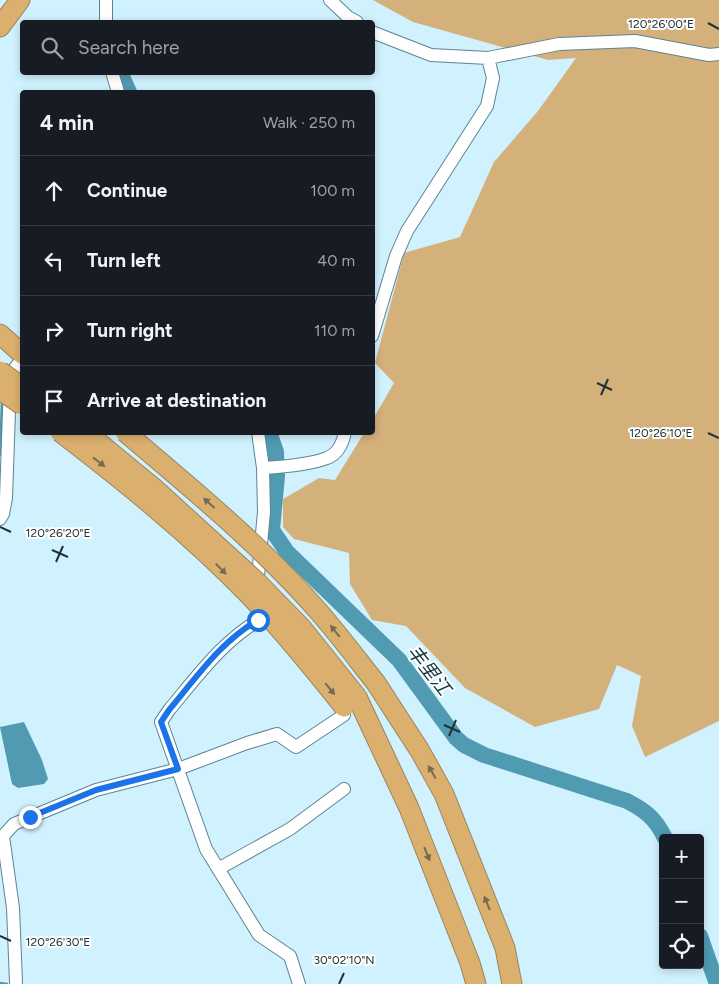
<!DOCTYPE html>
<html lang="en">
<head>
<meta charset="utf-8">
<style>
	:root { --surface:#171b24; --page:#20242c; --text:#f1f3f6; --muted:#9ea1a6; --line:#363941 }
	body { margin:0; font-family:Figtree,"Noto Sans SC",sans-serif; background:var(--page); color:var(--text) }
	.controls { position:absolute; right:15px; bottom:15px; display:grid; overflow:hidden; border-radius:5px; box-shadow:0 2px 8px #0003 }
	.controls button { width:45px; height:45px; display:grid; place-items:center; padding:0; border:0; border-bottom:1px solid var(--line); background:var(--surface); color:var(--text); font:25px sans-serif }
	.stop { position:absolute; width:15px; height:15px; margin:-11px; border:4px solid #1a73e8; border-radius:50%; background:#fff }
	.stop.end { background:#1a73e8; border-color:#fff; box-shadow:0 1px 5px #0008 }
	.list { margin:0; padding:0; list-style:none }
	h2 { display:flex; justify-content:space-between; align-items:center; height:65px; margin:0; padding:0 20px; font-size:21px }
	h2 small { font-size:16px; font-weight:400; color:var(--muted) }
	.list li { display:grid; grid-template-columns:32px 1fr auto; gap:15px; align-items:center; box-sizing:border-box; height:70px; padding:0 20px; border-top:1px solid var(--line) }
	.list b { display:block; font-size:19px; white-space:nowrap }
	.list em { font-size:16px; font-style:normal; color:var(--muted) }
	.icon { flex:none; width:28px; height:28px; fill:none; stroke:currentColor; stroke-width:2; stroke-linecap:round; stroke-linejoin:round }
	.map { position:relative; flex:none; width:719px; height:984px; overflow:hidden }
	.search { position:absolute; background:var(--surface); box-shadow:0 2px 8px #0003; left:20px; top:20px; width:355px; height:55px; display:flex; align-items:center; gap:12px; box-sizing:border-box; padding:0 18px; border-radius:5px; color:var(--muted); font-size:19px }
	.panel { position:absolute; background:var(--surface); box-shadow:0 2px 8px #0003; left:20px; top:90px; width:355px; height:345px; border-radius:5px }
	.map>svg:first-child { display:block }
</style>
</head>
<body>
<div class="map">
<svg width="719" height="984" viewBox="0 0 719 984">
	<rect width="100%" height="100%" fill="#d0f2fe"/>
	<path fill="#d4b07a" d="M 373,0 L 719,0 L 719,721 L 645,757 L 632,726 L 641,676 L 617,665 L 599,709 L 535,727 L 465,688 L 406,626 L 372,620 L 350,584 L 349,553 L 294,539 L 283,527 L 283,499 L 319,478 L 335,480 L 364,433 L 372,432 L 373,419 L 394,383 L 375,363 L 404,253 L 460,237 L 494,162 L 538,111 L 576,58 L 548,60 L 413,22 Z"/>
	<path fill="#509ab2" d="M 24,722 L 42,760 L 48,779 L 44,784 L 18,788 L 12,784 L 0,727 Z"/>
	<g fill="none" stroke-linecap="round" stroke-linejoin="round">
		<path stroke="#509ab2" stroke-width="2.5" d="M 0,455 L 2,401
			M 0,983 L 7,984"/>
		<path stroke="#509ab2" stroke-width="16" d="M 120,72 L 129,92
			M 269,432 L 276,452 L 277,476 L 272,530 L 287,552 L 399,660 L 456,738 L 464,745 L 484,755 L 627,801 C 646,811 655,818 665,838
			M 700,936 L 717,984"/>
		<g stroke="#5d8493" stroke-width="14">
			<path id="minor" d="M 106,0 L 106,22
				M 330,0 L 348,17 L 357,22
				M 372,32 L 431,55 L 488,58 L 559,44 L 635,41 L 709,55 L 719,54
				M 112,72 L 118,92
				M 372,336 L 396,256 L 407,231 L 487,106 L 493,78 L 488,58
				M 263,468 C 280,467 312,464 327,458 C 338,454 343,442 345,432
				M 0,519 L 3,514 L 6,498 L 10,383 C 12,374 14,366 22,361
				M 257,587 L 264,512 L 263,468 L 258,432
				M 267,615 C 224,639 200,673 169,710 L 161,722 L 206,849 L 259,935 L 290,956 L 299,984
				M 218,869 L 290,829 L 344,789
				M 16,982 L 13,908 L 3,836 L 14,824 L 96,790 L 178,769 L 247,743 L 277,734 L 296,747 L 344,715"/>
		</g>
		<g stroke="#9a845c" stroke-width="21">
			<path id="highway" d="M 0,27 L 20,0
				M 0,334 L 22,354
				M 376,683 L 420,751 L 444,794 L 505,948 L 512,984
				M 357,697 L 409,808 L 470,963 L 476,984"/>
		</g>
		<use href="#minor" stroke="#fff" stroke-width="12"/>
		<use href="#highway" stroke="#dbb06f" stroke-width="19"/>
		<g stroke="#9a845c" stroke-width="21" stroke-linecap="butt">
			<path id="highway-bridge" d="M 0,371 L 22,387
				M 0,390 L 22,405
				M 60,432 C 125,482 191,535 248,594 C 282,630 313,668 344,707
				M 86,432 L 154,488 L 256,581 L 301,627 L 357,697
				M 125,432 C 192,489 261,545 319,612 C 339,635 357,659 376,683"/>
		</g>
		<use href="#highway-bridge" stroke="#dbb06f" stroke-width="19"/>
	</g>
	<defs><path id="oneway-solid" d="M-6-.8H1V-3.2L6.5 0L1 3.2V.8H-6Z" transform="scale(1.25)"/></defs>
	<g fill="#756b51">
		<use href="#oneway-solid" transform="translate(99 462) rotate(37)"/>
		<use href="#oneway-solid" transform="translate(209 503) rotate(-138)"/>
		<use href="#oneway-solid" transform="translate(221 569) rotate(44)"/>
		<use href="#oneway-solid" transform="translate(335 631) rotate(-129)"/>
		<use href="#oneway-solid" transform="translate(330 689) rotate(51)"/>
		<use href="#oneway-solid" transform="translate(432 772) rotate(-120)"/>
		<use href="#oneway-solid" transform="translate(427 854) rotate(68)"/>
		<use href="#oneway-solid" transform="translate(487 903) rotate(-112)"/>
	</g>
	<g fill="none" stroke-linecap="round" stroke-linejoin="round">
		<path stroke="#1a73e8" stroke-width="6" d="M 30,817 L 96,790 L 178,769 L 161,722 L 169,710 C 196,678 221,641 258,620"/>
	</g>
	<path fill="none" stroke="#213238" stroke-width="2" d="M 708,23 L 719,29M 597,383 L 612,390M 601,395 L 608,379M 708,433 L 719,438M 0,527 L 11,532M 52,550 L 68,557M 56,562 L 63,546M 444,725 L 460,732M 449,736 L 456,720M 0,936 L 11,941M 339,984 L 344,973"/>
	<g text-anchor="middle" dominant-baseline="central" stroke-width="4" stroke-linejoin="round" paint-order="stroke">
		<g font-size="19" font-style="italic" fill="#123540" stroke="#fff">
			<text transform="translate(429 670) rotate(52)">丰里江</text>
		</g>
	</g>
	<g font-size="12" text-anchor="middle" fill="#213238" stroke="#fff" stroke-width="4" stroke-linejoin="round" paint-order="stroke">
		<text x="661" y="28">120°26'00"E</text>
		<text x="661" y="437">120°26'10"E</text>
		<text x="58" y="537">120°26'20"E</text>
		<text x="58" y="946">120°26'30"E</text>
		<text x="344" y="964">30°02'10"N</text>
	</g>
</svg>
<div class="controls">
<button>+</button>
<button>−</button>
<button><svg class="icon" aria-label="locate" viewBox="0 0 24 24"><circle cx="12" cy="12" r="6"/><path d="M12 2v4M12 18v4M2 12h4M18 12h4"/></svg></button>
</div>
<div class="stop" style="left:258px;top:620px"></div>
<div class="stop end" style="left:30px;top:817px"></div>
<div class="search"><svg class="icon" aria-label="search" viewBox="0 0 24 24"><circle cx="10" cy="10" r="6"/><path d="M15 15l6 6"/></svg>Search here</div>
<section class="panel">
<h2>4 min<small>Walk · 250 m</small></h2>
<ul class="list">
<li><svg class="icon" aria-label="ahead" viewBox="0 0 24 24"><path d="M12 20V5M6 11l6-6 6 6"/></svg><div><b>Continue</b></div><em>100 m</em></li>
<li><svg class="icon" aria-label="left" viewBox="0 0 24 24"><path d="M17 20v-9H6M10 6l-5 5 5 5"/></svg><div><b>Turn left</b></div><em>40 m</em></li>
<li><svg class="icon" aria-label="right" viewBox="0 0 24 24"><path d="M7 20v-9h11M14 6l5 5-5 5"/></svg><div><b>Turn right</b></div><em>110 m</em></li>
<li><svg class="icon" aria-label="arrive" viewBox="0 0 24 24"><path d="M6 21V4h12l-3 4 3 4H6"/></svg><div><b>Arrive at destination</b></div></li>
</ul>
</section>
</div>
</body>
</html>
